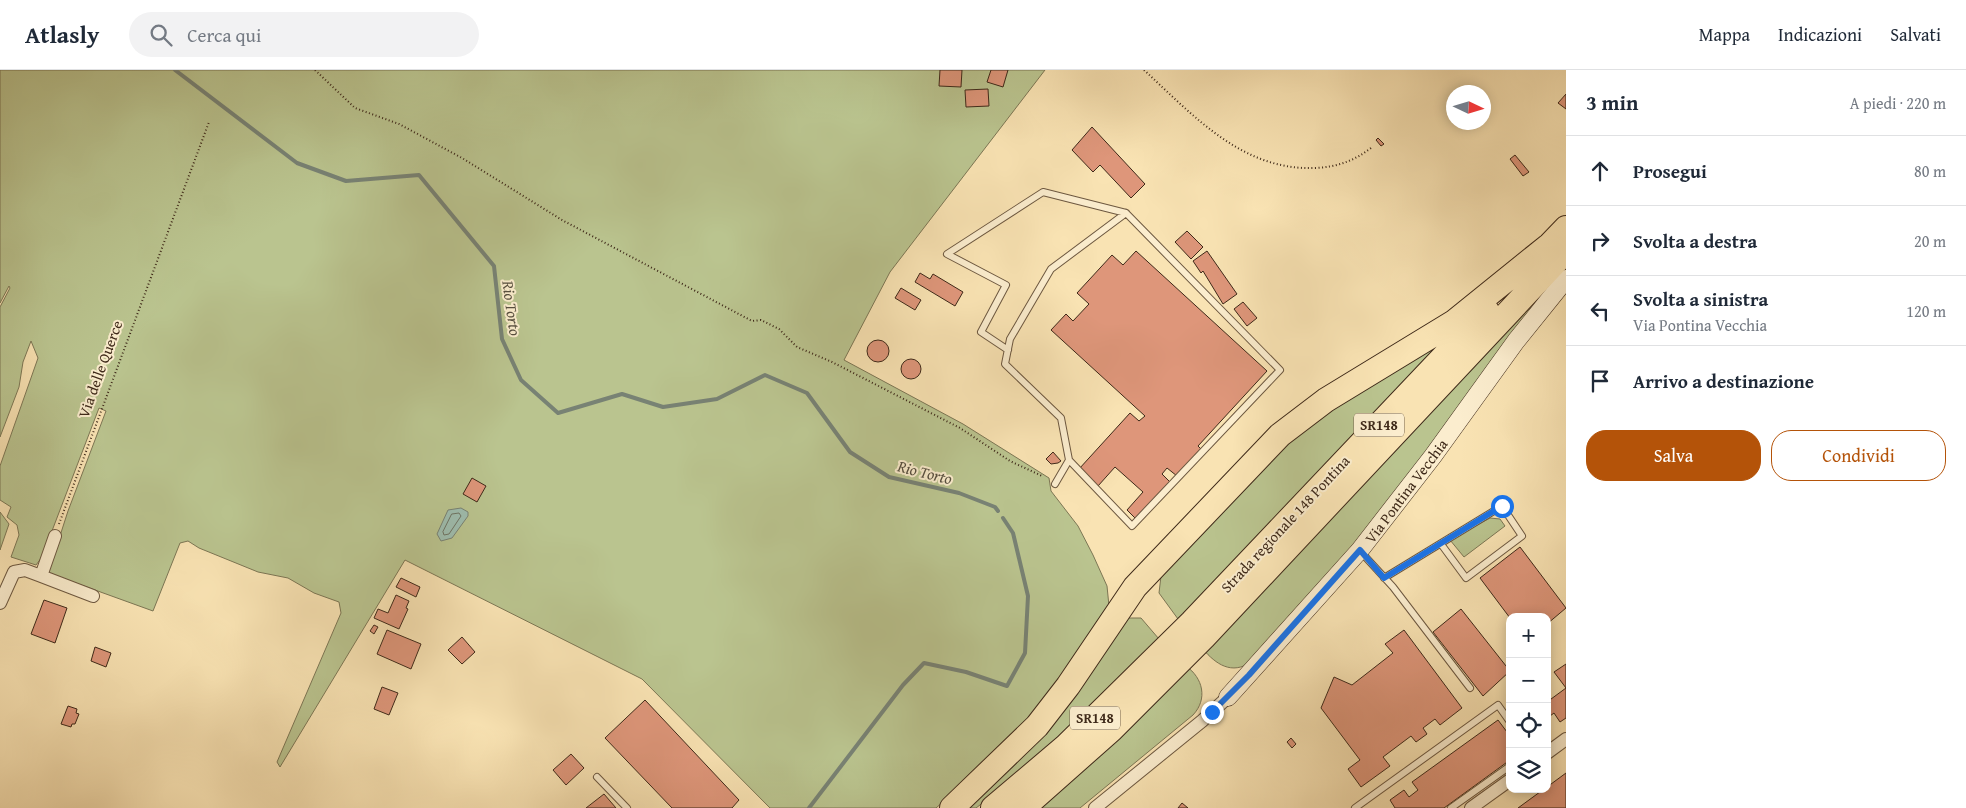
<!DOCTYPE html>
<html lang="it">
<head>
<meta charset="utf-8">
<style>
	:root { --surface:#fff; --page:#f2f2f3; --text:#1f2937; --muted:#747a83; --line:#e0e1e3; --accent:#b45309 }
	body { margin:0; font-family:"Gentium Book Plus",serif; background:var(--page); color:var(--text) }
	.controls { position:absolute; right:15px; bottom:15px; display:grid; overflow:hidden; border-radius:10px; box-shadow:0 2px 12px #0003 }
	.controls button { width:45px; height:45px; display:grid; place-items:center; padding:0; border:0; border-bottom:1px solid var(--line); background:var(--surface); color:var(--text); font:25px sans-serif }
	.compass { position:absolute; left:1446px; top:15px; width:45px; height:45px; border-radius:50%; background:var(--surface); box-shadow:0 2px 12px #0003; rotate:94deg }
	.stop { position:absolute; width:15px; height:15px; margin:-11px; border:4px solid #1a73e8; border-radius:50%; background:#fff }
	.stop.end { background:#1a73e8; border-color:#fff; box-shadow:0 1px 5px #0008 }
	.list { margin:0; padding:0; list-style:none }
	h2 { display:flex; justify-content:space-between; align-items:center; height:65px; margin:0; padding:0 20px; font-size:21px }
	h2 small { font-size:16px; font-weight:400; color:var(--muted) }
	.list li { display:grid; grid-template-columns:32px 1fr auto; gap:15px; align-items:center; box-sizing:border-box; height:70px; padding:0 20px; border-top:1px solid var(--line) }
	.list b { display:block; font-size:19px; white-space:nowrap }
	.list p { margin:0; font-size:16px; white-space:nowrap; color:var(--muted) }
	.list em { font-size:16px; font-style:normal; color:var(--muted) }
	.actions { display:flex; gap:10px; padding:15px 20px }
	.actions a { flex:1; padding:11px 0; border:1px solid var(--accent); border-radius:20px; text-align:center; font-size:18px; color:var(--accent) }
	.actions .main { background:var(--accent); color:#fff }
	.icon { flex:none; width:28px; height:28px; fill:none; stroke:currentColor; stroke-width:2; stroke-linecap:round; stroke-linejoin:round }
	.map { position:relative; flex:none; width:1566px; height:738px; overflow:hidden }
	header { display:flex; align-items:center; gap:30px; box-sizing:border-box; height:70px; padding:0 25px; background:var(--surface); border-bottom:1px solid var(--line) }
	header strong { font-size:24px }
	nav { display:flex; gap:28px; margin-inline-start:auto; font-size:18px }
	.search { width:350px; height:45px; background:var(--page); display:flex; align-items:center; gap:12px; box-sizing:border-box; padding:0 18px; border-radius:28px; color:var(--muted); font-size:19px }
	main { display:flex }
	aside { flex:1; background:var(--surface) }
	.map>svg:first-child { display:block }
</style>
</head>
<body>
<header>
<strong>Atlasly</strong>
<div class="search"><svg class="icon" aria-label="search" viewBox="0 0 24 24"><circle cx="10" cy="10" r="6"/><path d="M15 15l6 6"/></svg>Cerca qui</div>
<nav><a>Mappa</a><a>Indicazioni</a><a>Salvati</a></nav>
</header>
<main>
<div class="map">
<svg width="1566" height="738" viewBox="0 0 1566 738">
	<rect width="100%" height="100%" fill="#f9e3b3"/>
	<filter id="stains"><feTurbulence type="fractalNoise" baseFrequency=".004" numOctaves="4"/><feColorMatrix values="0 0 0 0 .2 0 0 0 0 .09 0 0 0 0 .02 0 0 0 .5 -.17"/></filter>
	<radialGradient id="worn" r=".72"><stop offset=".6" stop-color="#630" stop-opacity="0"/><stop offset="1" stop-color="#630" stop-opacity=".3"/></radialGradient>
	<path fill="#bac48f" stroke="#7c7654" d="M 0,0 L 1045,0 L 890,202 L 844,290 L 963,354 L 1049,408 L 1051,421 L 1078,456 L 1093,485 L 1107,516 L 1109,536 L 1077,589 L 1017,667 L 936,738 L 770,738 L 642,609 L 405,490 L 280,697 L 277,692 L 341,543 L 339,532 L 314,523 L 288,508 L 258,502 L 199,478 L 188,471 L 180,473 L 153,541 L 48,503 L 68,441 L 106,341 L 99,338 L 42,487 L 36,495 L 11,487 L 19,465 L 17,455 L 7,447 L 11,437 L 0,430 L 0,396 L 38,288 L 31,271 L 23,292 L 19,317 L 0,367 L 0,237 L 10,218 L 9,216 L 0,233 Z
		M 1550,214 L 1359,473 L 1248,594 C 1228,605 1213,591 1201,577 Z
		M 1445,269 L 1448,272 L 1178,549 L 1159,523 L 1161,506 L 1294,363 Z
		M 0,442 L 9,454 L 0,480 Z
		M 1490,448 L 1500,449 L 1505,456 L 1464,487 L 1450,470 Z
		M 1127,548 L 1141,548 L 1159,569 L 1076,653 L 997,722 L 976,738 L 958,738 Z
		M 1186,596 C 1203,608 1208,629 1193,645 L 1080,738 L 1030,738 Z"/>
	<path fill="#9ebeb0" stroke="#788274" d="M 461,438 L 468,442 L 468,446 L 452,468 L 441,471 L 437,464 L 448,440 Z"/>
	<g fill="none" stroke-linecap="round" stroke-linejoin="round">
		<path stroke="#6e7464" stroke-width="1" d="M 452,444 L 459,443 L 461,446 L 449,464 L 444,465 L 443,462 Z"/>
		<path stroke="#788274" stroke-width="4" d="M 175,0 L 297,93 L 346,111 L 419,105 L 494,196 L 502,269 L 521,310 L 558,343 L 622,324 L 663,337 L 717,329 L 765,305 L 807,323 L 850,382 L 889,407 L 959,423 L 995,437 L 998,441
			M 809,738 L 903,615 L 924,593 L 966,602 L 1007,616 L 1025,583 L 1028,526 L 1013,463 L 1003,448"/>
	</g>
	<path fill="#de967a" stroke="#3e2919" d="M 940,0 L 962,0 L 961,17 L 939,16 Z
		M 991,0 L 1008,0 L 1003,17 L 987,12 Z
		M 988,19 L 989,36 L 966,37 L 965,20 Z
		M 1566,24 L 1566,39 L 1558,33 Z
		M 1092,57 L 1145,114 L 1131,128 L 1100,95 L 1093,102 L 1072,80 Z
		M 1378,68 L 1384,74 L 1381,76 L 1376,70 Z
		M 1515,85 L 1529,102 L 1523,106 L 1510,89 Z
		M 1187,161 L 1203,177 L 1191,189 L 1175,172 Z
		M 1136,181 L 1267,301 L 1198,376 L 1201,379 L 1177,406 L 1167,398 L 1162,404 L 1171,413 L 1137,450 L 1127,440 L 1143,422 L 1115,397 L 1098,416 L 1079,399 L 1130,343 L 1139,351 L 1145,346 L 1051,260 L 1066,244 L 1073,251 L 1089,234 L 1077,223 L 1112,185 L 1123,195 Z
		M 1207,181 L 1237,224 L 1223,234 L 1203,201 L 1201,203 L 1193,191 Z
		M 920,203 L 930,209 L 933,204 L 963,222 L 955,236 L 915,212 Z
		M 901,218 L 921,230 L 915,240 L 895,228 Z
		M 1243,232 L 1257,248 L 1247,256 L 1234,239 Z
		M867 281a11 11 0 1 1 22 0a11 11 0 1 1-22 0Z
		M901 299a10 10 0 1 1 20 0a10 10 0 1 1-20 0Z
		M 1053,382 L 1061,391 L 1058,393 L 1051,394 L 1046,389 Z
		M 472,408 L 486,416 L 477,432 L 463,424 Z
		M 1520,477 L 1566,538 L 1547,554 L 1547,547 L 1510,548 L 1480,508 Z
		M 401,508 L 420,517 L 416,527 L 396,517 Z
		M 396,525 L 409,531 L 406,538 L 408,539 L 399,559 L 374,548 L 378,539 L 388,543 Z
		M 44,530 L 67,538 L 55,573 L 31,564 Z
		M 1461,539 L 1510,601 L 1483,626 L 1433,562 Z
		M 374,555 L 378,557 L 374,564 L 370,561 Z
		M 387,560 L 421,574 L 411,599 L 377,584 Z
		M 1404,560 L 1462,638 L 1440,655 L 1435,649 L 1423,658 L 1427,664 L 1416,672 L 1411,666 L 1383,687 L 1390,696 L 1361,717 L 1348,699 L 1360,690 L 1321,638 L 1334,607 L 1352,615 L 1393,583 L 1385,574 Z
		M 462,567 L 475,582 L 462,594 L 448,580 Z
		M 95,577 L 111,583 L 106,597 L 91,591 Z
		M 1566,594 L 1566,618 L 1554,602 Z
		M 382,617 L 398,623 L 389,645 L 374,639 Z
		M 1566,618 L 1566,648 L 1560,652 L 1554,643 L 1550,646 L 1547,641 L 1547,632 Z
		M 645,630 L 739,730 L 732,738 L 672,738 L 605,668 Z
		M 68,636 L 77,639 L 76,643 L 79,644 L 75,654 L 72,654 L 71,657 L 61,654 Z
		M 1498,650 L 1510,666 L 1510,690 L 1444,738 L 1395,738 L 1390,730 L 1404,720 L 1409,727 L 1418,720 L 1412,712 Z
		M 1291,668 L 1296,674 L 1292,678 L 1287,672 Z
		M 571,684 L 584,698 L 566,715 L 553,700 Z
		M 1566,703 L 1566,738 L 1518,738 L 1544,719 L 1547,719 L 1547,717 Z
		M 604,724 L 616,738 L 586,738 Z
		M 1182,733 L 1188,738 L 1178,738 Z"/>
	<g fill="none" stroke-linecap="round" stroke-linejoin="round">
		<g stroke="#6d5840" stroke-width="8">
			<path id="lane" d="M 1008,280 L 981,262 L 1006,215 L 947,184 L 1043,122 L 1126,143
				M 1055,414 L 1069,390 L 1061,348 L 1005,294 L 1010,269 L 1051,199 L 1126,143 L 1280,300 L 1132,456 L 1069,390
				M 1360,481 L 1393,517 L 1470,618
				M 1384,508 L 1502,436 L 1522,466 L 1466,508 L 1441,474
				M 597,707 L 627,738
				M 1355,738 L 1498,635 L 1510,652
				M 1451,738 L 1510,696"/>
		</g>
		<g stroke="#6d5840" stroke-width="14">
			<path id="street" d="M 55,466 L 41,506 L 93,526
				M 0,533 L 14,502 L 25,500 L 41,506
				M 1547,683 L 1566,669
				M 1095,738 L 1202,651 L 1228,627
				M 1471,738 L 1510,710"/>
		</g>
		<g stroke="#3e2919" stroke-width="19">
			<path id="secondary" d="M 1228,627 L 1360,480 L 1433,386 L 1516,271 L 1566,209"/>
		</g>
		<g stroke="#3e2919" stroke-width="26">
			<path id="highway" d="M 1541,184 L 1566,158
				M 952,738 L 1037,656 L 1068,616 L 1135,517 L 1280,365 L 1326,330 L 1454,252 L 1552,173
				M 993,738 L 1065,677 L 1192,552 L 1487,241
				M 1023,738 L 1111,660 L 1204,567 L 1566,181"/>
		</g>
		<path stroke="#3e2919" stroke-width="2" stroke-dasharray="1 2.5" stroke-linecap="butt" d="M 315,0 L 355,38 L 399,54 L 462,88 L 562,150 L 752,251 L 761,250 L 779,259 L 797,277 L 832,292 L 960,358 L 1010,391 L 1042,406
			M 1144,0 C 1193,45 1242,101 1315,98 C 1337,97 1354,91 1371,78
			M 59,454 L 209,52"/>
		<use href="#lane" stroke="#fbedce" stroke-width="6"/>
		<use href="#street" stroke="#fbedce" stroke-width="12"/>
		<use href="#secondary" stroke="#fbedce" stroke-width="18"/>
		<use href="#highway" stroke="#f9e3b3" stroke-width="24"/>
	</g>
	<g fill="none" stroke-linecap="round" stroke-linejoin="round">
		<path stroke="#1a73e8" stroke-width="6" d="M 1212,642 L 1249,605 L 1360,480 L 1384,508 L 1502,436"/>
	</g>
	<g text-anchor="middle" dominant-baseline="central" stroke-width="4" stroke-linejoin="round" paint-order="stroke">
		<g fill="#fbedce" stroke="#77644f" stroke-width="1">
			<rect x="1354" y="343.5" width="50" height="23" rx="4"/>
			<rect x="1070" y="636.5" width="50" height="23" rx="4"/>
		</g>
		<g font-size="14" font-weight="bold" fill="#3e2919">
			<text x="1379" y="355">SR148</text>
			<text x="1095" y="648">SR148</text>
		</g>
		<g font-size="15" fill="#3e2919" stroke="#fbedce">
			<text transform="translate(100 299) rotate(-70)">Via delle Querce</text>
			<text transform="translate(1406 421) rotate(-53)">Via Pontina Vecchia</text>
			<text transform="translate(1285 454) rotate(-47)">Strada regionale 148 Pontina</text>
		</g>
		<g font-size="16" font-style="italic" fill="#564e3f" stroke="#fbedce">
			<text transform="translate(512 238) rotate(82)">Rio Torto</text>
			<text transform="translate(925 402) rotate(14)">Rio Torto</text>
		</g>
	</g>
	<rect width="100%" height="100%" filter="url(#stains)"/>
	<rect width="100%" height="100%" fill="url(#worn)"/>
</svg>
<div class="controls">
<button>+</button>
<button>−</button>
<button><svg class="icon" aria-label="locate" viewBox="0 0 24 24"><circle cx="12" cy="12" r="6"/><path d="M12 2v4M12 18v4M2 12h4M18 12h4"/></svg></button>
<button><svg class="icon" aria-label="layers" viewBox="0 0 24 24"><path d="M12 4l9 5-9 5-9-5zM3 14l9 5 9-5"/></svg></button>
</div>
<svg class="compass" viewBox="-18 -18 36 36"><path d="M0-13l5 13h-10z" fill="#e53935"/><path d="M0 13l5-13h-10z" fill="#747a83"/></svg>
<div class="stop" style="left:1502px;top:436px"></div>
<div class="stop end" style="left:1212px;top:642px"></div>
</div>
<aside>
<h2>3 min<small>A piedi · 220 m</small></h2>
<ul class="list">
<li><svg class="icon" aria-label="ahead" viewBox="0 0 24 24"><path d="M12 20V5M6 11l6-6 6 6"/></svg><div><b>Prosegui</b></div><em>80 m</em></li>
<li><svg class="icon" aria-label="right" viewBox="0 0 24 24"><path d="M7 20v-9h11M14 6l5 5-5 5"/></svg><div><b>Svolta a destra</b></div><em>20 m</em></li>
<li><svg class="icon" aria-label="left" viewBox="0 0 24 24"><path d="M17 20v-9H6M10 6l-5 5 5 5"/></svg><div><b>Svolta a sinistra</b><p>Via Pontina Vecchia</p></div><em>120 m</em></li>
<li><svg class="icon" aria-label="arrive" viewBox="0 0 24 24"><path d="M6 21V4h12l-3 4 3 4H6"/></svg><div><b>Arrivo a destinazione</b></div></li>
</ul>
<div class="actions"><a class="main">Salva</a><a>Condividi</a></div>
</aside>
</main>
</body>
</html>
